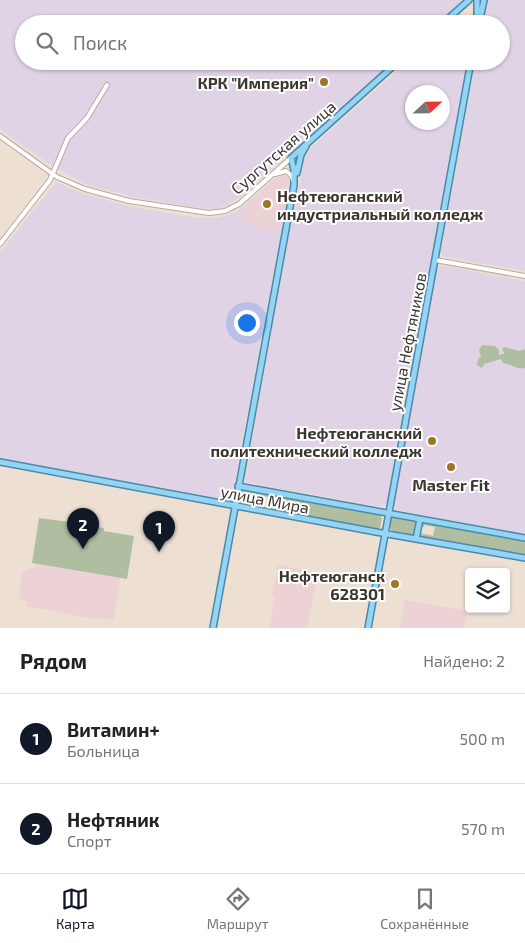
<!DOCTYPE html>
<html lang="ru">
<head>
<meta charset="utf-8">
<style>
	:root { --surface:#fff; --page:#f2f2f2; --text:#222; --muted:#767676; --line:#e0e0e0; --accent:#111827 }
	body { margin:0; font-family:"Exo 2",sans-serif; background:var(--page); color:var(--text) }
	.controls { position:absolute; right:15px; bottom:15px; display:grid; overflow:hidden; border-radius:5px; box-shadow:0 1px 4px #0004 }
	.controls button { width:45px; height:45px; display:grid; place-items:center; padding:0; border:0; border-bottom:1px solid var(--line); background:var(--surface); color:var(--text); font:25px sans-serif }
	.compass { position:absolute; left:405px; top:85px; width:45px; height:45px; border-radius:50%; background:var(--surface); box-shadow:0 1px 4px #0004; rotate:68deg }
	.you { position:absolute; left:246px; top:322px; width:18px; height:18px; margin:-12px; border:4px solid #fff; border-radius:50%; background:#1a73e8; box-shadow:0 0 0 8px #1a73e833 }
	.badge { display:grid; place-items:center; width:32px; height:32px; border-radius:50%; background:var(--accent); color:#fff; font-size:16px; font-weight:700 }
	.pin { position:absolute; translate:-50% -41px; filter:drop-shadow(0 1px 2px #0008) }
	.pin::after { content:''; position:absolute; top:26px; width:18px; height:15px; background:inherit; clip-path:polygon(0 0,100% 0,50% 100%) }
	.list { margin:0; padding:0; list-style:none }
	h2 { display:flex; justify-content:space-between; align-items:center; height:65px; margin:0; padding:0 20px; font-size:21px }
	h2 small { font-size:16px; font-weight:400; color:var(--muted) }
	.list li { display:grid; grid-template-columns:32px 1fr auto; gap:15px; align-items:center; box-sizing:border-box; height:90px; padding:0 20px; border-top:1px solid var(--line) }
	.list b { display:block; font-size:19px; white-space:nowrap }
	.list p { margin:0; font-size:16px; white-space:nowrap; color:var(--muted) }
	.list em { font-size:16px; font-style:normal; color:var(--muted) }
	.icon { flex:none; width:28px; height:28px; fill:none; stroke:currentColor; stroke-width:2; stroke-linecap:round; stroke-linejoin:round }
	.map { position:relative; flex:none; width:525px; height:628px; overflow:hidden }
	.search { position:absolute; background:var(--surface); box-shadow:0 1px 4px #0004; left:15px; right:15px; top:15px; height:55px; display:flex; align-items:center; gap:12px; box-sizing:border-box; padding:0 18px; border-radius:28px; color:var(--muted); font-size:19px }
	.sheet { height:245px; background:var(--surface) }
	nav { display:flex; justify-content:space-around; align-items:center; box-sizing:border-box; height:70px; border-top:1px solid var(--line); background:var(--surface); font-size:14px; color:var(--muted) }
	nav a { display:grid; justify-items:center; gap:2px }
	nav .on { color:var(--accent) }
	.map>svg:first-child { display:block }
</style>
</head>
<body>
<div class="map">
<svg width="525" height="628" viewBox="0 0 525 628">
	<rect width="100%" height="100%" fill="#ede0d3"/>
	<path fill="#e1d3e6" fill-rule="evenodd" d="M 0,0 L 462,0 L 437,24 L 24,24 L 24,61 L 395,61 L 240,197 L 228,205 L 216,209 L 199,208 L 133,197 L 85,184 L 52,166 L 0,129 Z
		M 486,0 L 525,0 L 525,271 L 445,257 L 442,255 L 441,251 L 475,61 L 501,61 L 501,24 L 482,24 Z
		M 408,61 L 467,61 L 387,503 L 381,507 L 245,482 L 290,226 L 305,158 L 310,148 ZM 412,92 L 442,92 L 442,122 L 412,122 Z
		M 281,176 L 286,176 L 289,178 L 290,184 L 233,491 L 230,498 L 222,501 L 0,459 L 0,252 L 56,182 L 80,193 L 132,207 L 199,218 L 217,218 L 231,214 L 240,209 L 274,179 Z
		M 443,266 L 525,281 L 525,535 L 397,510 L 394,508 L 437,270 L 439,267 Z"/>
	<path fill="#ecd1d5" d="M 281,176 L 286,176 L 289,178 L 289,183 L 285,208 L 278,232 L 266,230 L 242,220 L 241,214 L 253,200 Z
		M 36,564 L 120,578 L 114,620 L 99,618 L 99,620 L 26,606 L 27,601 L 19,599 L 22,572 L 36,566 Z
		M 278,565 L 318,573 L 307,628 L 270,628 L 275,595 L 272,595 Z
		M 405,600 L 467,611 L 464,628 L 400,628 Z"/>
	<path fill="#afbda1" d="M 482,345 L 495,346 L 499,350 L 499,355 L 505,353 L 502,350 L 504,347 L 519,351 L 525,349 L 525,368 C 518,370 510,364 503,363 L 501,359 L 484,364 L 482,368 L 477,365 L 478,359 L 481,357 L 479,350 Z
		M 243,490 L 378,513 L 382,518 L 380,528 L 374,529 L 282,512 L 282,500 L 254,494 L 251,506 L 243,505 L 240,501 L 241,492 Z
		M 394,516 L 417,520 L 414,536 L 395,532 L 390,529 L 391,518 Z
		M 39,518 L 70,522 L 70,520 L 92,524 L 92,526 L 104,528 L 104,531 L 134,536 L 127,579 L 32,563 Z
		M 422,522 L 525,540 L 525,555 L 420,537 L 418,535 L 420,533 L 433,536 L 435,527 L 424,525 L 424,527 L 421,526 Z"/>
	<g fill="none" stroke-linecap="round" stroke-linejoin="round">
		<g stroke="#b7ab9e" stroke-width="6">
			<path id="minor" d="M 0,136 L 57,177 L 85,189 L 129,201 L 209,213 L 225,211 L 239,204 L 291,158
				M 275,174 L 286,171 L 291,175 L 293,180
				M 0,244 L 50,180 L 68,138 L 87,118 L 107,85
				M 435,260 L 525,276"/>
		</g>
		<g stroke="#478aaa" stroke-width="8">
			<path id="major" d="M 477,0 L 477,21
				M 442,24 L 469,0
				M 479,24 L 484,0
				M 297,173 L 301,155 L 306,146
				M 0,462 L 376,532 L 525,558
				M 238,486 L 525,538
				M 416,539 L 420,519
				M 213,628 L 294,185 L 294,170 L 291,158 L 399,61
				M 368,628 L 471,61"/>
		</g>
		<use href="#minor" stroke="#fff" stroke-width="4"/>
		<use href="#major" stroke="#95d4f4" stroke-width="5"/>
	</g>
	<g fill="#9e7523" stroke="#fff" stroke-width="2">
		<circle cx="324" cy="82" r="5"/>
		<circle cx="267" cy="204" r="5"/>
		<circle cx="432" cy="441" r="5"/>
		<circle cx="451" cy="467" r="5"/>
		<circle cx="395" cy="584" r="5"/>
	</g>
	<g text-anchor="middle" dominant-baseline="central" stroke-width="4" stroke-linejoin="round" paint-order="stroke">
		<g font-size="16" font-weight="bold" fill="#3b3630" stroke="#fff" text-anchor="end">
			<text x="314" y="82">КРК "Империя"</text>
			<text x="277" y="195" text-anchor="start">Нефтеюганский<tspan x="277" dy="18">индустриальный колледж</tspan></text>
			<text x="422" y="432">Нефтеюганский<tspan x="422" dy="18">политехнический колледж</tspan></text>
			<text x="451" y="484" text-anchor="middle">Master Fit</text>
			<text x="385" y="575">Нефтеюганск<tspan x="385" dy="18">628301</tspan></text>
		</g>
		<g font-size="16" fill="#3b3630" stroke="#fff">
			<text transform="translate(283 147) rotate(-41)">Сургутская улица</text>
			<text transform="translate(407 342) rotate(-79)">улица Нефтяников</text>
			<text transform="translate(265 499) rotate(11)">улица Мира</text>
		</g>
	</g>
</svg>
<div class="controls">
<button><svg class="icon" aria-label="layers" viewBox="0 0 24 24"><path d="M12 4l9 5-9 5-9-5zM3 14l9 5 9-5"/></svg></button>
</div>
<svg class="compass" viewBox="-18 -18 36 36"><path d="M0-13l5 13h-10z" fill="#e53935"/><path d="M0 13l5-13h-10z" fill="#767676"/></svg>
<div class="you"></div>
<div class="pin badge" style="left:159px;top:552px">1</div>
<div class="pin badge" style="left:83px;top:549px">2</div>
<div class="search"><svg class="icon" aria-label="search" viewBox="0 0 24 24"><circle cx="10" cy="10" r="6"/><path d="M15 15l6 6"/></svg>Поиск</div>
</div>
<section class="sheet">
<h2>Рядом<small>Найдено: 2</small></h2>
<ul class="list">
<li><span class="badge">1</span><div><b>Витамин+</b><p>Больница</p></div><em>500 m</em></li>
<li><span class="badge">2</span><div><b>Нефтяник</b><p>Спорт</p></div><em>570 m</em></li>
</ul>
</section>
<nav>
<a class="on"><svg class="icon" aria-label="map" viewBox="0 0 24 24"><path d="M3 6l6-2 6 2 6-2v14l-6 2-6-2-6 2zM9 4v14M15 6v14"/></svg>Карта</a>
<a><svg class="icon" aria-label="directions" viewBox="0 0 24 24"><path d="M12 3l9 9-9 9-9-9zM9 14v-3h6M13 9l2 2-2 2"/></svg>Маршрут</a>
<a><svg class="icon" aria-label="saved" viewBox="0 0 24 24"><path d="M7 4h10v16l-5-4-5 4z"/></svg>Сохранённые</a>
</nav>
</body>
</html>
